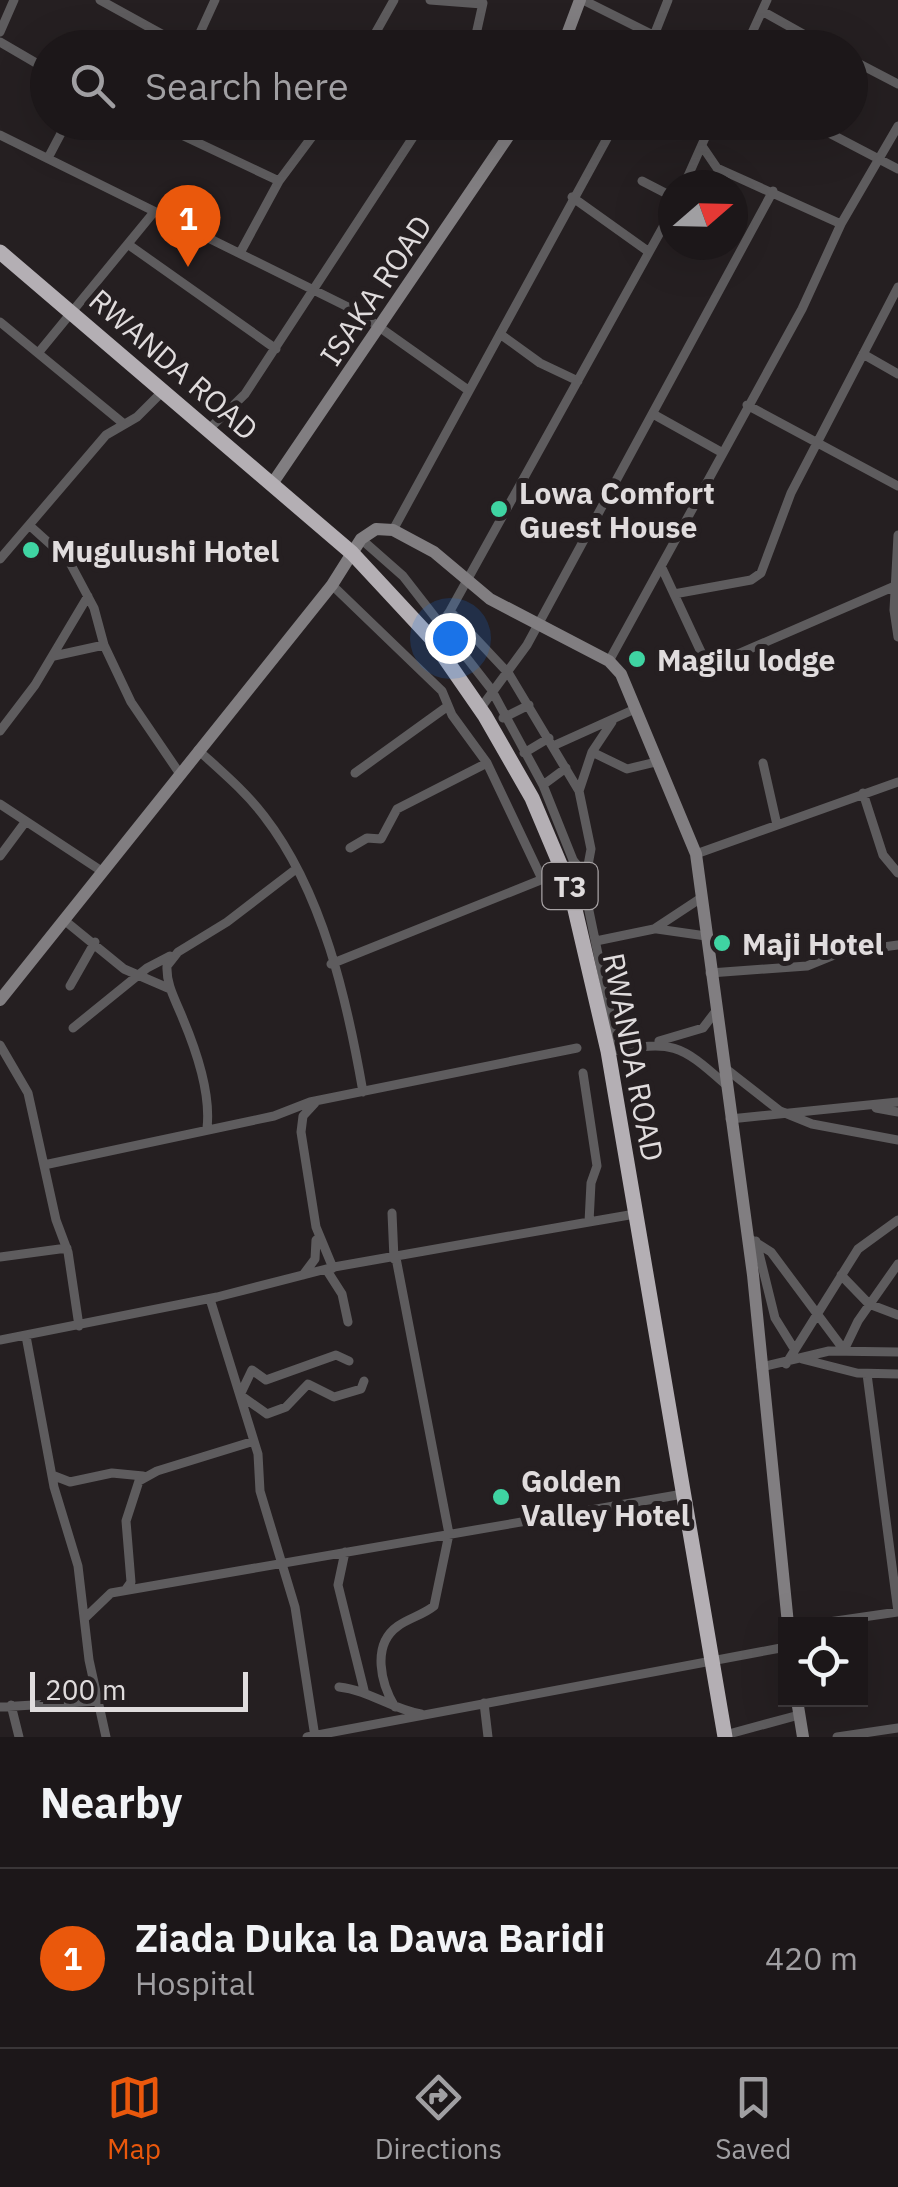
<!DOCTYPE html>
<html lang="en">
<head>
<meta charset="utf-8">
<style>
	:root { --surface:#1c1719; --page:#292426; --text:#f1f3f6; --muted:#a09fa2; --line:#3a3638; --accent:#ea580c }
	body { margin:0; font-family:"IBM Plex Sans",sans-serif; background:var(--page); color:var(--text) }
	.controls { position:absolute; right:30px; bottom:30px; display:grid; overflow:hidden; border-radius:0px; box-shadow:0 10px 40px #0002 }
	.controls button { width:90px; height:90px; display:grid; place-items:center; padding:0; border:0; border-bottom:2px solid var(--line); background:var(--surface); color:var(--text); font:50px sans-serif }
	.compass { position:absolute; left:658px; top:170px; width:90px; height:90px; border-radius:50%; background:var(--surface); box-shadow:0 10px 40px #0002; rotate:70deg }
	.scale { position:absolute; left:30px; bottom:25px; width:218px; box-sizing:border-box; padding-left:10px; border:5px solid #e0dcdd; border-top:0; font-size:28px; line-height:35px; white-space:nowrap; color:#e0dcdd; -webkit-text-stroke:8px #251f21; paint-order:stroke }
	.you { position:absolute; left:450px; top:638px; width:35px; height:35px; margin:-25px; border:8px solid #fff; border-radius:50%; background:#1a73e8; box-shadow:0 0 0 15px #1a73e833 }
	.badge { display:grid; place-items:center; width:65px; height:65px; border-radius:50%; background:var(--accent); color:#fff; font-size:32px; font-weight:700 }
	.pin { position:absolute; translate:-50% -82px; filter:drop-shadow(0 2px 5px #0008) }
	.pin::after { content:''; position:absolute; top:52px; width:35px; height:30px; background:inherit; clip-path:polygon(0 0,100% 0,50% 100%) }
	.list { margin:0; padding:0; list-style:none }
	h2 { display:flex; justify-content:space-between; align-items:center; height:130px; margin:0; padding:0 40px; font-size:42px }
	h2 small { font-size:32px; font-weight:400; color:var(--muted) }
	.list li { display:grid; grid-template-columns:65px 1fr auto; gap:30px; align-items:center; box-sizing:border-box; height:180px; padding:0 40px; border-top:2px solid var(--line) }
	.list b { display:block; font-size:38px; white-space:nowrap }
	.list p { margin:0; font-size:32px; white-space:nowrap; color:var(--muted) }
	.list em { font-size:32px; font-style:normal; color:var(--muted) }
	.icon { flex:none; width:55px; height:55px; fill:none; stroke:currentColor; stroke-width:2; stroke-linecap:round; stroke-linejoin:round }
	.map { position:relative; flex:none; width:898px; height:1737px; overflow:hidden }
	.search { position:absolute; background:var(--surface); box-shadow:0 10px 40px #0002; left:30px; right:30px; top:30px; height:110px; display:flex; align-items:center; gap:25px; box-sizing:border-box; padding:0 35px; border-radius:55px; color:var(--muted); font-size:38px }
	.sheet { height:310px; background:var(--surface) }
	nav { display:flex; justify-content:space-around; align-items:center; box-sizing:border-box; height:140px; border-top:2px solid var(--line); background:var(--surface); font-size:28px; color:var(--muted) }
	nav a { display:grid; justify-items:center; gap:5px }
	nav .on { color:var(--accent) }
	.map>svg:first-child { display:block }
</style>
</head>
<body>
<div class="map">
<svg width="898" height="1737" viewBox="0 0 898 1737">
	<rect width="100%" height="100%" fill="#251f21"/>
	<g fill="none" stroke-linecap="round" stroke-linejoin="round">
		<path stroke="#5e5c5e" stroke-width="9" d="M 100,0 L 187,48
			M 430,0 L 482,4
			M 583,0 L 679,48
			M 762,11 L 828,48
			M 0,32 L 14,0
			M 0,42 L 48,70
			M 193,48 L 215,0
			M 367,48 L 394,0
			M 473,48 L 483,3
			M 649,48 L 668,0
			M 745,48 L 767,0
			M 850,59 L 898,84
			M 154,122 L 279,181
			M 808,122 L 898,169
			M 0,135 L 358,312 L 468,390
			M 702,146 L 717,168 L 841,224
			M 48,158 L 67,122
			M 642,181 L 673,197
			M 684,185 L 712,122
			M 572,197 L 649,252
			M 129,245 L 276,349
			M 240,253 L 279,181 L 323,122
			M 0,322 L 124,424
			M 500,334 L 540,363 L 578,381
			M 39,352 L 154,212
			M 863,354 L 898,374
			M 747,405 L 898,486
			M 653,414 L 721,452
			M 208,430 L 245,394 L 423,122
			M 29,525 L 69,561 L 94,608 L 104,645 L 131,702 L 180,774
			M 393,530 L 616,122
			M 898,535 L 894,610 L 898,637
			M 361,539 L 403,576 L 491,689 L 543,785 L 573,860 L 586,876
			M 0,559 L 106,435 L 137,417 L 163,391
			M 661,566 L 708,667 L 895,586
			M 332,585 L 442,691 L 452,715 L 487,763 L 542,879
			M 674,594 L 751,580 L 761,573 L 791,493 L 898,287
			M 450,611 L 509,674 L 579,791 L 591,849 L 586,876 L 589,911 L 618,1050
			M 431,638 L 450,611 L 673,209
			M 54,656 L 104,645
			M 609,661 L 802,309 L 841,224 L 898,126
			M 480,709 L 527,645 L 773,191
			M 503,718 L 529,705
			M 0,731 L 35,685 L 88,596
			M 553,746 L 635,709
			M 198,750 C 221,771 245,791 264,816 C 323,892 347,1000 363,1092
			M 592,752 L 612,722
			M 524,753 L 549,738
			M 763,763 L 777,825
			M 355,773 L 448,706
			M 543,785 L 566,768
			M 579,791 L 592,752 L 627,769 L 656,762
			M 863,793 L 883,855 L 898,873
			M 0,804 L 103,872
			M 350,848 L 367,838 L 381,839 L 397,809 L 487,763
			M 696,854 L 898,782
			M 0,856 L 26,821
			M 64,920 L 124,969 L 168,988
			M 657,929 L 706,936
			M 596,941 L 654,929 L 701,898
			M 331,964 L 563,871
			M 710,973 L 807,966 L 839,953 L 898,945
			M 70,986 L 95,942
			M 73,1028 L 147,968 L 170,956
			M 659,1041 L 703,1028 L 716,1011
			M 0,1045 L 28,1093 L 56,1220 L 68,1252 L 79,1326
			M 612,1051 C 673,1041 679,1043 725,1084
			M 725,1068 L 780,1111 L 812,1124 L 898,1140
			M 315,1103 L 303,1116 L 301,1132 L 316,1227 L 333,1268
			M 876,1108 L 898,1112
			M 730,1119 L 898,1102
			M 207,1128 C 211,1094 196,1050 183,1019 C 176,1001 166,985 167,966 L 178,952 L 227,922 L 296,869
			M 44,1165 L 274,1116 L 310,1102 L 577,1048
			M 392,1213 L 394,1259
			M 589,1222 L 635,1214
			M 747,1237 L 771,1252 L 844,1350 L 858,1321 L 898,1264
			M 756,1241 L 775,1318 L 793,1347
			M 0,1257 L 67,1248
			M 326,1269 L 342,1294 L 348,1322
			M 303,1275 L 315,1259 L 316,1240
			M 841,1275 L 869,1304 L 898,1315
			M 210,1299 L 258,1454 L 260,1491 L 295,1607 L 315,1737
			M 26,1336 L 54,1487 L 78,1566 L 89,1660 L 106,1737
			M 0,1340 L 217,1297 L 334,1267 L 589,1222 L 591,1183 L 597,1166 L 583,1073
			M 802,1359 L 857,1373 L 898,1374
			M 349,1361 L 336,1355 L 266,1380 L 252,1370 L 240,1395 L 267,1414 L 286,1407 L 308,1384 L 334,1397 L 361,1389 L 364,1381
			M 786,1364 L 858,1249 L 898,1220
			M 761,1367 L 829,1351 L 898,1352
			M 52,1475 L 70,1482 L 112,1473 L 143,1476
			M 345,1552 L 338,1585 L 364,1690
			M 126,1589 L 131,1582 L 126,1521 L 139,1481 L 157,1471 L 251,1442
			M 86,1617 L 111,1593 L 683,1494
			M 815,1624 L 898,1612 L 867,1374
			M 339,1687 C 369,1690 391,1709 421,1714
			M 484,1703 L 488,1737
			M 11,1705 L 19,1737
			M 0,1707 L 99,1701
			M 395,1707 C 381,1684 371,1645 398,1626 C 409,1618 423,1615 434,1606 L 449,1534 L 396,1258
			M 725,1735 L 799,1715
			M 307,1737 L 786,1647
			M 837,1737 L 898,1728"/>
		<path stroke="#817e81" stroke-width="12" d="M 562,48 L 580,0
			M 272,484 L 518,122
			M 0,1000 L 332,585 L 361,539 L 376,529 L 393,530 L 434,552 L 490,599 L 609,661 L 621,674 L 696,854 L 753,1275 L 788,1624
			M 797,1700 L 803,1737"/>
		<path stroke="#b4afb4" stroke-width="15" d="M 0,252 L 352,553 L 431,638 L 485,716 L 532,798 L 570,888 L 608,1051 L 725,1737"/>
	</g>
	<g fill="#3fd4a2" stroke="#251f21" stroke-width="4">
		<circle cx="499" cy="509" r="10"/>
		<circle cx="31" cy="550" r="10"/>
		<circle cx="637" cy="659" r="10"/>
		<circle cx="722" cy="943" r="10"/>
		<circle cx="501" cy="1497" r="10"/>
	</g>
	<g text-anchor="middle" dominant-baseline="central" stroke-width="10" stroke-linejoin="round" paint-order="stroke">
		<rect fill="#251f21" stroke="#a8a3a5" stroke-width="2.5" x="542.5" y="863" width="55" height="46" rx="8"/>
		<g font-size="28" font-weight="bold" fill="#e0dcdd">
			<text x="570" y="886">T3</text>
		</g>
		<g font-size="30" fill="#e0dcdd" stroke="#251f21">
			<text transform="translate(375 290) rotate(-56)">ISAKA ROAD</text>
			<text transform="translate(174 364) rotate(41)">RWANDA ROAD</text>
			<text transform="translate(634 1057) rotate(79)">RWANDA ROAD</text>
		</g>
		<g font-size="30" font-weight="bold" fill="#e0dcdd" stroke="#251f21" text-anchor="start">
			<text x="519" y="492">Lowa Comfort<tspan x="519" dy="34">Guest House</tspan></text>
			<text x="51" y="550">Mugulushi Hotel</text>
			<text x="657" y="659">Magilu lodge</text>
			<text x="742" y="943">Maji Hotel</text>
			<text x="521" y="1480">Golden<tspan x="521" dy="34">Valley Hotel</tspan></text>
		</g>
	</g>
</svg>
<div class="controls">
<button><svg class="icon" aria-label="locate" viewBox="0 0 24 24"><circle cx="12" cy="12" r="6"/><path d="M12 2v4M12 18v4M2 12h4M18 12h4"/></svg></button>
</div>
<svg class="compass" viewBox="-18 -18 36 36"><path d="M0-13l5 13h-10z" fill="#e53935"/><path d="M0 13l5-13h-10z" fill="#a09fa2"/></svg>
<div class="scale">200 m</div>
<div class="you"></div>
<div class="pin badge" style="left:188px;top:267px">1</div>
<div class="search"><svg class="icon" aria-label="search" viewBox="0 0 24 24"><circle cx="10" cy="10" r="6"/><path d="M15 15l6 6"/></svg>Search here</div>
</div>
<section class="sheet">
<h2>Nearby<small></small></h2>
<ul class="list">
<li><span class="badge">1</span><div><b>Ziada Duka la Dawa Baridi</b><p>Hospital</p></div><em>420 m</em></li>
</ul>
</section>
<nav>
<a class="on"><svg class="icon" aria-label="map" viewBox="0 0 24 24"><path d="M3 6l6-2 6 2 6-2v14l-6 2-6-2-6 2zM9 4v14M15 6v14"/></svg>Map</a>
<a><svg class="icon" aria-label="directions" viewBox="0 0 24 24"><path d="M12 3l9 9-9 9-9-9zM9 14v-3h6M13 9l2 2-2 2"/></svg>Directions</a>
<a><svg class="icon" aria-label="saved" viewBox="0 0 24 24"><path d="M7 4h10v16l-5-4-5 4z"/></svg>Saved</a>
</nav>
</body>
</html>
